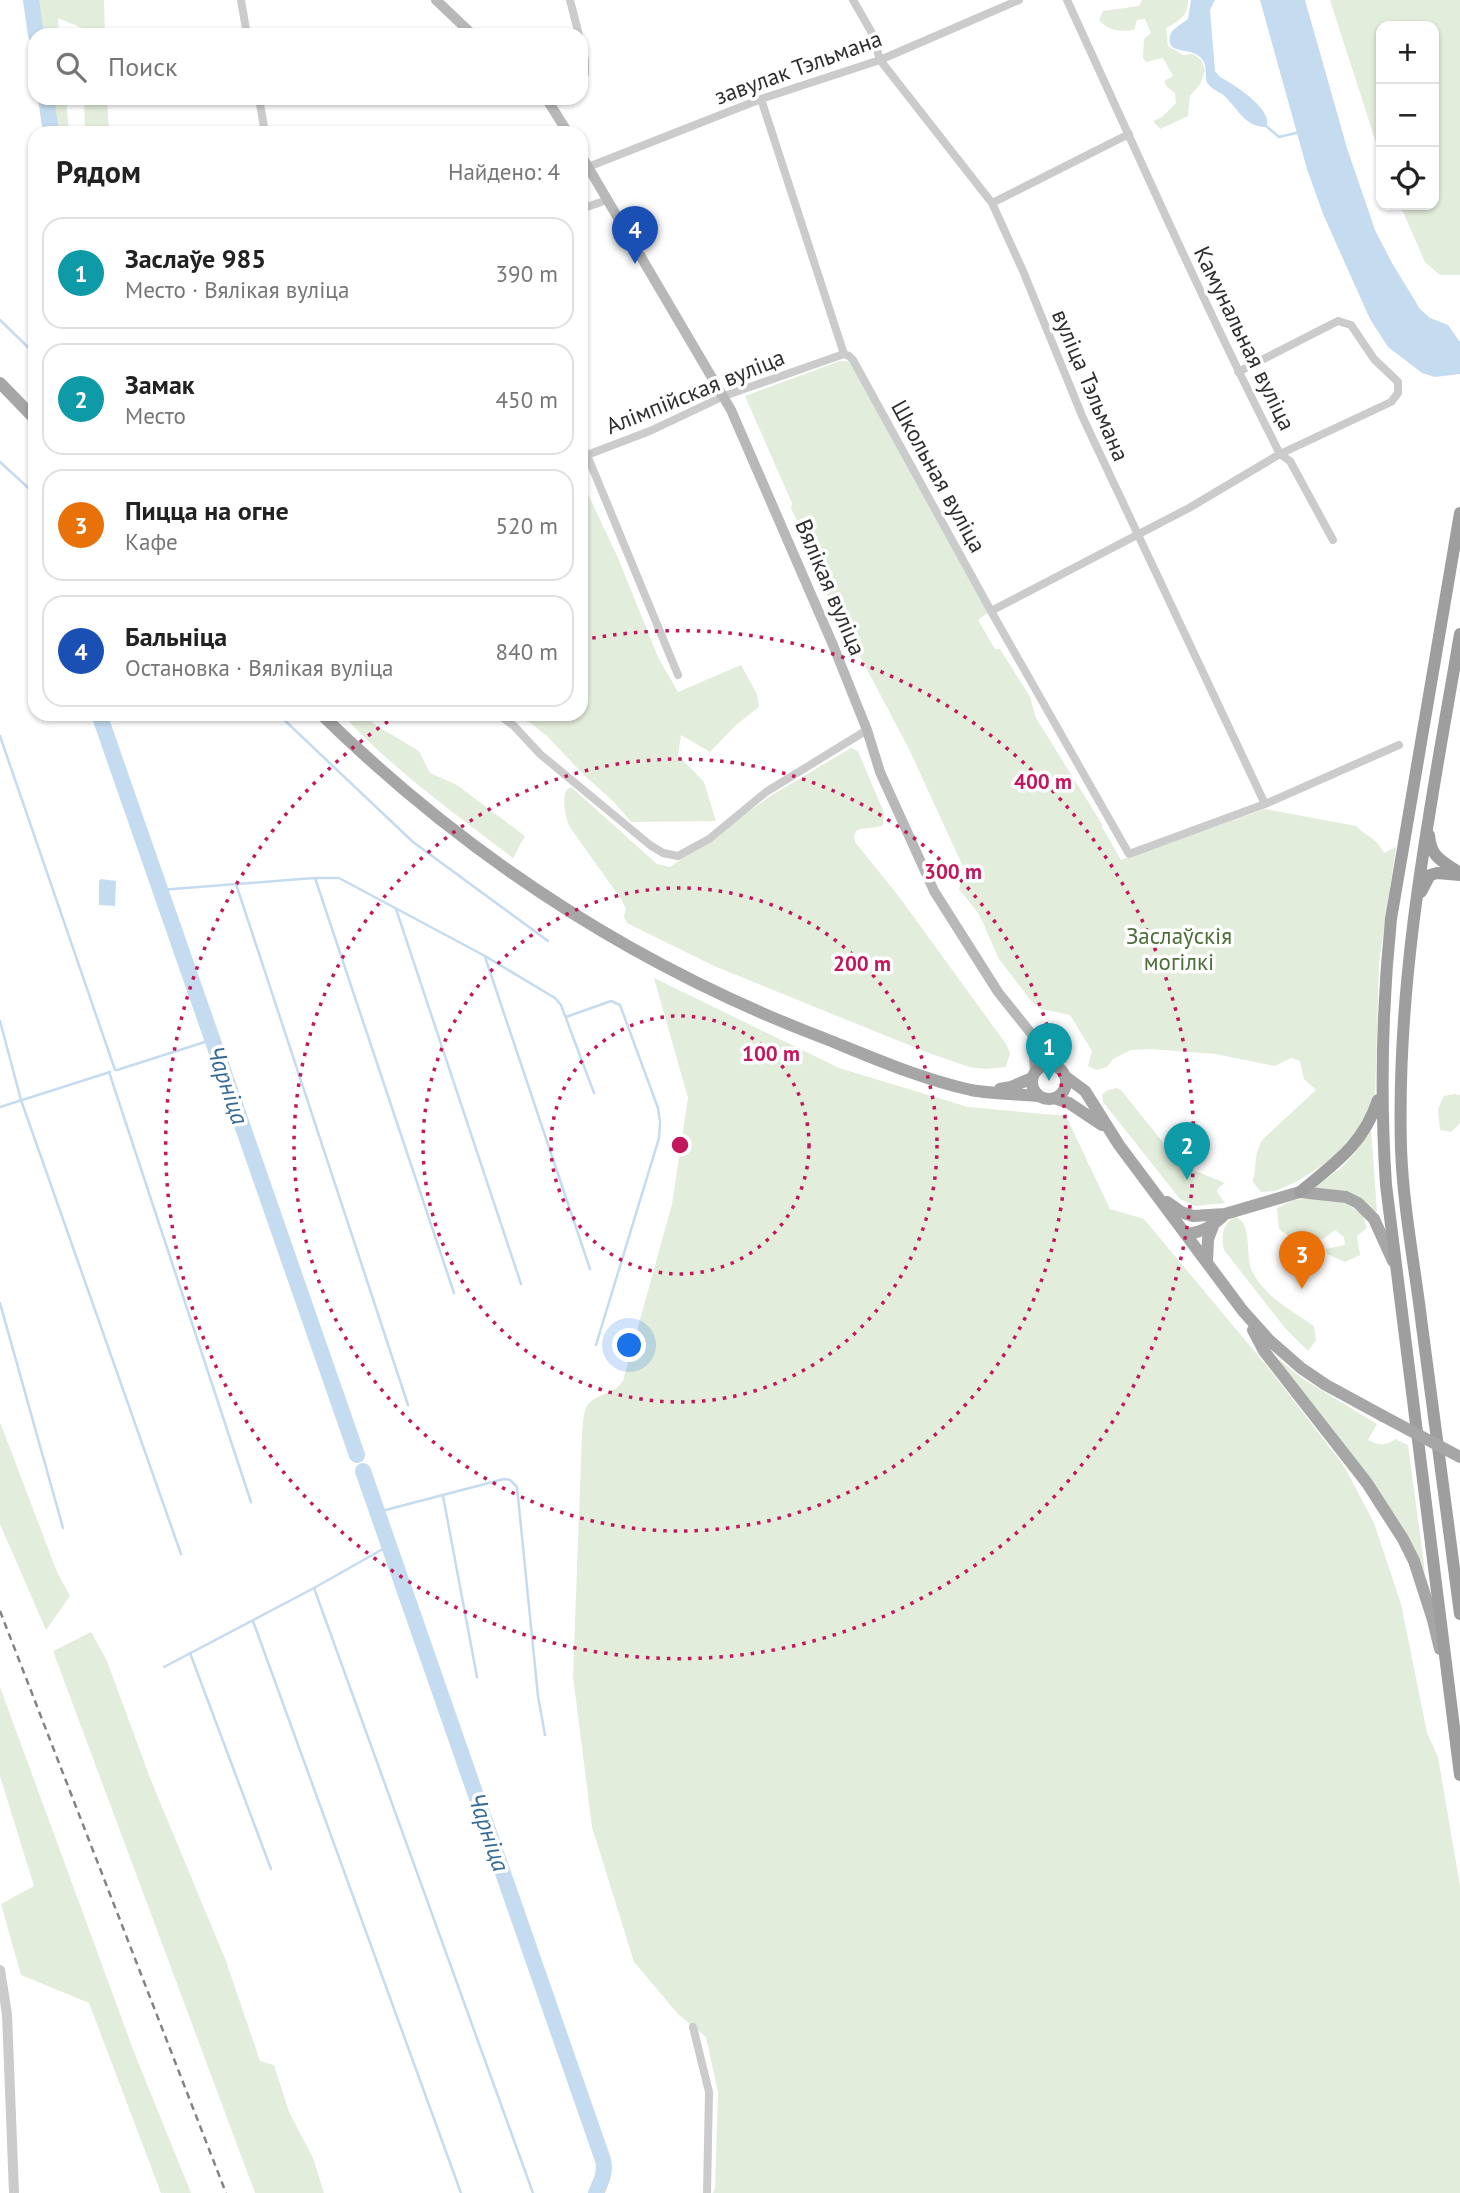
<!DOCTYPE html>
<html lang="ru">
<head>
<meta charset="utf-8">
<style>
	:root { --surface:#fff; --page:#f2f2f2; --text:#222; --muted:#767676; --line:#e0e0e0; --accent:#f42222 }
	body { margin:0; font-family:"PT Sans",sans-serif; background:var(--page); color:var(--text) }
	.controls { position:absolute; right:21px; top:21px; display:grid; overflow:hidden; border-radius:14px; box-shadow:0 2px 5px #0004 }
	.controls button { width:63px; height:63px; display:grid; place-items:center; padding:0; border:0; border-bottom:2px solid var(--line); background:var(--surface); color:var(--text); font:35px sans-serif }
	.you { position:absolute; left:630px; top:1346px; width:24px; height:24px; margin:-18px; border:5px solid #fff; border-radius:50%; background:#1a73e8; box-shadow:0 0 0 10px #1a73e833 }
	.badge { display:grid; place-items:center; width:46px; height:46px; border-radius:50%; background:var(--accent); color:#fff; font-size:23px; font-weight:700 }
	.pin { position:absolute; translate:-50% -58px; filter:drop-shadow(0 2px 4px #0008) }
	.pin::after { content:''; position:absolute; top:37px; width:24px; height:21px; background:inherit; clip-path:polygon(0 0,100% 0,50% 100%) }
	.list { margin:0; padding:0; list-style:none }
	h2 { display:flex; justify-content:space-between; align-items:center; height:91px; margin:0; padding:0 28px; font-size:30px }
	h2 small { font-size:23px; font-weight:400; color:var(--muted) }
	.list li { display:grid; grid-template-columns:46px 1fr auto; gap:21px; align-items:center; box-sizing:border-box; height:112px; margin:0 14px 14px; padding:0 14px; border:2px solid var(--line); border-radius:21px }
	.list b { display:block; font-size:26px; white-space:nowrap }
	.list p { margin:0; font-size:23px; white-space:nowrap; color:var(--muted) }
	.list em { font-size:23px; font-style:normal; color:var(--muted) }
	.icon { flex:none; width:38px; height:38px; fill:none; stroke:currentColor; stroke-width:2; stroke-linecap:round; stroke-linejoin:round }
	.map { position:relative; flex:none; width:1460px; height:2193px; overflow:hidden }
	.search { position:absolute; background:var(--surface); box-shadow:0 2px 5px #0004; left:28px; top:28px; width:560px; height:77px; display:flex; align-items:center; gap:18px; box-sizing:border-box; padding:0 24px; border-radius:21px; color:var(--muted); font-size:26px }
	.panel { position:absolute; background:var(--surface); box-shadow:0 2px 5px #0004; left:28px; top:126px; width:560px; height:595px; border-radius:21px }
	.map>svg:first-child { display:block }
</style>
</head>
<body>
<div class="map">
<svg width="1460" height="2193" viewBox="0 0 1460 2193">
	<rect width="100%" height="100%" fill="#fff"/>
	<path fill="#e3eddb" d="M 38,0 L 104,0 L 105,35 L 83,35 L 82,28 L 58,18 L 59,35 L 43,35 Z
		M 1142,0 L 1188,0 C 1188,17 1180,20 1166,28 L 1168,46 L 1183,55 L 1193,54 L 1201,60 L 1205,70 L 1201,83 L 1190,96 L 1188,116 L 1160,129 L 1153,121 L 1162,117 L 1176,103 L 1175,93 L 1167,87 L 1164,81 L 1173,76 L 1163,58 L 1146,62 L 1143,58 L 1144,39 L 1151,33 L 1145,19 L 1137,20 L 1134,30 C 1122,32 1108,31 1099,20 L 1103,11 L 1139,6 Z
		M 1330,0 L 1460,0 L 1460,275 L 1440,275 L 1425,262 L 1400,205 L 1434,205 L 1434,26 L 1381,26 L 1381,158 Z
		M 51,98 L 66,98 L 69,133 L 56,133 Z
		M 84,98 L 107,98 L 109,133 L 85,133 Z
		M 840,361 L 848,361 L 852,365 L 989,612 L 978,620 L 995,649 L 1000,649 L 1030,697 L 1036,718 L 1102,824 L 1102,827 L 1121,860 L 1265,809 L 1356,826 C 1368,838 1375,836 1384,853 L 1396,847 L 1379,963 L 1375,1099 L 1362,1130 L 1334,1158 L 1298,1181 L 1275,1191 L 1261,1192 L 1253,1182 L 1257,1152 L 1262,1140 L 1316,1090 L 1304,1079 L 1300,1061 L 1291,1058 L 1275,1066 L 1216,1054 L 1150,1049 L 1131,1050 L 1113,1059 L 1107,1067 L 1097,1070 L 1088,1066 L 1092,1051 L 1070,1015 L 1041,1009 L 1032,1002 L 999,959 L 979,914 L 959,889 L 965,871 L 909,749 L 854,645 L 839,610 L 835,612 L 827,595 L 830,590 L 824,577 L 822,577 L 791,508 L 792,503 L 745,396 Z
		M 581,479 L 618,558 L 658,657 L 678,692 L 741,665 L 757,694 L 759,707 L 736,725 L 710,752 L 681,735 L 678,755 L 704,782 L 716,821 L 631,822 L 614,802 L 584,775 L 547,736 L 519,714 L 581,714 Z
		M 342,714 L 364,714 L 374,724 L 419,751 L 430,773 L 457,785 L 525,836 L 513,858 C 454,813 392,769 342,714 Z
		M 851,748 L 858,751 L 884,813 L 883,825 C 874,829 866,827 857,830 L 854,835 L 855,842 L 900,898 L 1006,1044 L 1010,1053 L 1006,1067 L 986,1069 L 969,1067 L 926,1052 L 714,966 L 627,923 L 624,917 L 626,909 L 621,899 L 569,826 C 565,813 562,803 566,790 L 571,787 L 657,864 L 670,867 L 772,795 Z
		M 654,978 L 839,1068 L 968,1107 L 1066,1116 L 1110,1209 L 1144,1219 L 1270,1370 L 1344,1466 L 1374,1523 L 1401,1604 L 1427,1733 L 1438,1757 L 1460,1886 L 1460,2193 L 713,2193 L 715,2188 L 718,2092 L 706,2037 L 678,2014 L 634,1962 L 592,1827 L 573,1676 L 582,1433 C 583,1425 583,1413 587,1406 C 594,1394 614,1395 623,1381 L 672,1204 L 688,1098 Z
		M 1116,1088 L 1121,1090 L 1181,1165 L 1225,1183 L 1218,1188 L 1217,1192 L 1225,1203 L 1195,1206 L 1180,1199 L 1103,1102 L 1102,1095 L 1106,1091 Z
		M 1454,1094 L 1460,1095 L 1460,1123 L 1451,1132 L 1440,1130 L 1438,1109 L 1444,1096 Z
		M 1371,1128 L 1377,1211 L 1375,1212 L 1312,1189 L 1341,1168 L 1355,1153 Z
		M 1315,1198 L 1344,1202 L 1363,1215 L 1367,1228 L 1357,1236 L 1360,1255 L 1345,1262 L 1327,1254 L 1326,1249 L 1345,1245 L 1344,1237 L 1335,1230 L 1323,1239 L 1295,1241 L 1279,1229 L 1277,1208 L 1294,1200 Z
		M 1235,1217 C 1253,1222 1245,1256 1252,1271 C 1264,1296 1292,1311 1314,1326 L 1316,1340 L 1308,1351 L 1285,1328 L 1224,1250 C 1221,1237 1222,1224 1235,1217 Z
		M 1278,1359 L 1303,1379 L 1377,1424 L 1368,1440 C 1379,1445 1385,1447 1395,1439 L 1408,1445 L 1425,1572 Z
		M 0,1422 L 57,1572 L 70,1596 L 46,1630 L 0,1524 Z
		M 91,1632 L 107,1661 L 150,1778 L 226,1961 L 260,2061 L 274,2065 L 289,2112 L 313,2158 L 324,2193 L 255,2193 L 53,1651 Z
		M 0,1687 L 134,2052 L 191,2193 L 161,2193 L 89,2003 L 21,1975 L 1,1904 L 34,1886 L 0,1776 Z"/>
	<path fill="#c5dbef" d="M 1191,0 L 1215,0 L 1210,10 L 1215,71 L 1220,77 C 1235,85 1271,108 1267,125 L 1265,127 C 1244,127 1236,105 1222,94 C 1217,91 1212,89 1208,84 C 1203,76 1209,66 1201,58 C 1193,49 1180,53 1171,46 C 1165,31 1178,27 1188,19 Z
		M 1260,0 L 1305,0 L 1347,148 L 1375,230 L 1392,263 L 1420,309 L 1430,318 L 1448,325 L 1460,342 L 1460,374 L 1435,377 L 1422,373 L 1388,347 L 1370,319 L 1323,214 L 1307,169 Z
		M 101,879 L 116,881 L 115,906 L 99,905 L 99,881 Z"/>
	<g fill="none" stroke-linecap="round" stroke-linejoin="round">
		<path stroke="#c5dbef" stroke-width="2.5" d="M 1266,126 L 1279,137 L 1300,132
			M 0,320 L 35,354
			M 0,462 L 35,494
			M 278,714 L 413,842 L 548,941
			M 0,736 L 115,1070
			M 315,878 L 454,1293
			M 236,884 L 408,1405
			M 160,890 L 314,878 L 339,878 L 485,956 L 555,998 L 561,1005 L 594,1093
			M 396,909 L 521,1284
			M 485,957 L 590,1269
			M 566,1017 L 611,1001 L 620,1005 L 658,1108 L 660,1122 L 659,1138 L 596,1345
			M 0,1021 L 21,1100 L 181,1554
			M 117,1070 L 211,1040
			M 109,1072 L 251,1502
			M 0,1107 L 110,1072
			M 0,1303 L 63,1528
			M 443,1496 L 477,1677
			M 378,1512 L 504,1479 L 510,1480 L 517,1487 L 538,1696 L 545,1735
			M 314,1588 L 533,2193
			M 253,1621 L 461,2193
			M 190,1653 L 271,1869
			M 164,1667 L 314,1588 L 390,1545"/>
		<path stroke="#c5dbef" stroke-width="16" d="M 31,0 L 36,35
			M 46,98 L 51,133
			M 99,714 L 357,1455
			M 363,1471 L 603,2160 C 606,2172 601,2182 596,2193"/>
		<path stroke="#cbcbcb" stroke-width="8" d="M 241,0 L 247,35
			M 570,0 L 579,35
			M 853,0 L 872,33 L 880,60 L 992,203 L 1023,271 L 1083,418 L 1265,804
			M 1067,0 C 1137,152 1204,305 1280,454 L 1290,461 L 1333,540
			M 581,42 L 585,60 L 585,74 L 581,77
			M 259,98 L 265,133
			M 761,99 L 844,354 L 849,356 L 853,360 L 991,611 L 1129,854 L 1265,804 L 1399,745
			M 588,167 L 761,99 L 880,60 L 1019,0
			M 992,203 L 1129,134
			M 581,209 L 607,200
			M 991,611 L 1189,508 L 1280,454 L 1391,402 L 1398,393 L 1398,382 L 1374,359 L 1351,325 L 1338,321 L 1238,372
			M 678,675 L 587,455 L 650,431 L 724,396 L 844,354
			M 498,714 L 514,726 L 540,754 L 650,845 L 663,853 L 678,856 L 709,839 L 766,792 L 867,730
			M 693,2027 L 709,2092 L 707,2193"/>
		<path stroke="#cbcbcb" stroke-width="10" d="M 0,1970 L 7,2014 L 14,2193"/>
		<path stroke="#b8b8b8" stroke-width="10" d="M 436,0 L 473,35
			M 546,98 L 568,133
			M 581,155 L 731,410 L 833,645 L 867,730 L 880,772 L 934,891 L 998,992 L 1058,1067
			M 1033,1039 L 1035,1072"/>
		<path stroke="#a6a6a6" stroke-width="12" d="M 0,383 L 35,419
			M 321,714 C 466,856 636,967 826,1039 C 873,1058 921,1079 971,1090 C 993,1094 1017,1094 1039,1096
			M1032 1082a17 17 0 1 1 34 0a17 17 0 1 1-34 0Z
			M 1066,1077 L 1085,1091 L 1119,1145 L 1243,1311 L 1269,1340 L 1301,1368 L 1326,1385 L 1383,1416
			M 1000,1089 L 1011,1087 L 1032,1078
			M 1054,1098 L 1069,1103 L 1102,1125
			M 1167,1202 L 1181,1212 L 1193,1216 L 1225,1214 L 1300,1192 L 1346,1197 L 1358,1203 L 1374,1219 L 1393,1261
			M 1186,1234 C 1203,1232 1213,1226 1225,1214
			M 1207,1262 L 1208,1239 L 1213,1226
			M 1253,1330 L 1264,1351 L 1367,1483 L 1403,1539 L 1414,1561 L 1433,1620 L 1440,1649"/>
		<path stroke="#9e9e9e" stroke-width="12" d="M 1460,513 L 1391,919 C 1382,1008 1380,1096 1386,1185 L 1460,1775
			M 1460,634 C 1431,805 1396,974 1401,1148 C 1403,1207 1415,1267 1422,1326 C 1435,1422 1447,1518 1460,1614
			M 1429,835 C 1431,858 1442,861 1460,873
			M 1421,892 L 1430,875 L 1437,873 L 1460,875
			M 1300,1192 C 1335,1163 1363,1145 1378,1100"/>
		<path stroke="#838383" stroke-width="2.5" stroke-dasharray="7 5" stroke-linecap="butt" d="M 0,1611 L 226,2193"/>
		<path stroke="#a6a6a6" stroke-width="12" d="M 1383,1416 L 1460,1457"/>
	</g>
	<g fill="none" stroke="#c2185b" stroke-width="3.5" stroke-dasharray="3.5 7">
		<circle cx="680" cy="1145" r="129"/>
		<circle cx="680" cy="1145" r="257"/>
		<circle cx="680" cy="1145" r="386"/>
		<path d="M582 640A514 514 0 1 1 396 716"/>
	</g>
	<g text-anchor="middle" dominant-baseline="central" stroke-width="7" stroke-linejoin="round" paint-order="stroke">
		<g font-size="23" fill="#2e2e2e" stroke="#fff">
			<text transform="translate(798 67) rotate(-20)">завулак Тэльмана</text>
			<text transform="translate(1245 338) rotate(64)">Камунальная вуліца</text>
			<text transform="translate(1091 385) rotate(67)">вуліца Тэльмана</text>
			<text transform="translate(695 391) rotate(-22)">Алімпійская вуліца</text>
			<text transform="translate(939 476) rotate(61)">Школьная вуліца</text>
			<text transform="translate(831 587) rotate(67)">Вялікая вуліца</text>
		</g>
		<g font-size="23" fill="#4d6e38" stroke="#fff">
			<text x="1179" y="935">Заслаўскія<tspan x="1179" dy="26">могілкі</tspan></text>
		</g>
		<g font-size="24" font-style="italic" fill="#356a98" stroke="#fff">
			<text transform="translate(228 1085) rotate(71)">Чарніца</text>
			<text transform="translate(489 1832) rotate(71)">Чарніца</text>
		</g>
	</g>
	<circle cx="680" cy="1145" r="10" fill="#c2185b" stroke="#fff" stroke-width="3.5"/>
	<g font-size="21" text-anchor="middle" font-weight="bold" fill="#c2185b" stroke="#fff" stroke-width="7" stroke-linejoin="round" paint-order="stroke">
		<text x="1043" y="789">400 m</text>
		<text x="953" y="879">300 m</text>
		<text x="862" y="971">200 m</text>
		<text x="771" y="1061">100 m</text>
	</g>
</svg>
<div class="controls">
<button>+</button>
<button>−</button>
<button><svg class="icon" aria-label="locate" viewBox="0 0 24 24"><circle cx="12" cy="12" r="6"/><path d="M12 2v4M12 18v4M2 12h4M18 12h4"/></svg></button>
</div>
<div class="you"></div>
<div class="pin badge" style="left:1049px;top:1081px;background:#0f9aa8">1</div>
<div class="pin badge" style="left:1187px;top:1180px;background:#0f9aa8">2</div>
<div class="pin badge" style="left:1302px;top:1289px;background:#e8710a">3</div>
<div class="pin badge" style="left:635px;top:264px;background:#1a4fb4">4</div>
<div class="search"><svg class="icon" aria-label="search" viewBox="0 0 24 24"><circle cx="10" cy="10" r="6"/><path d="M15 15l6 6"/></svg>Поиск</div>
<section class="panel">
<h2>Рядом<small>Найдено: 4</small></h2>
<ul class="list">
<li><span class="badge" style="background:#0f9aa8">1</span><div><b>Заслаўе 985</b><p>Место · Вялікая вуліца</p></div><em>390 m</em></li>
<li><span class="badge" style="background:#0f9aa8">2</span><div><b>Замак</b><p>Место</p></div><em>450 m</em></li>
<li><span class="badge" style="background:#e8710a">3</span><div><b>Пицца на огне</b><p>Кафе</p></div><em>520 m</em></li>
<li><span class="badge" style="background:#1a4fb4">4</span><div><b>Бальніца</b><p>Остановка · Вялікая вуліца</p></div><em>840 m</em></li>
</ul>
</section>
</div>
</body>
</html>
